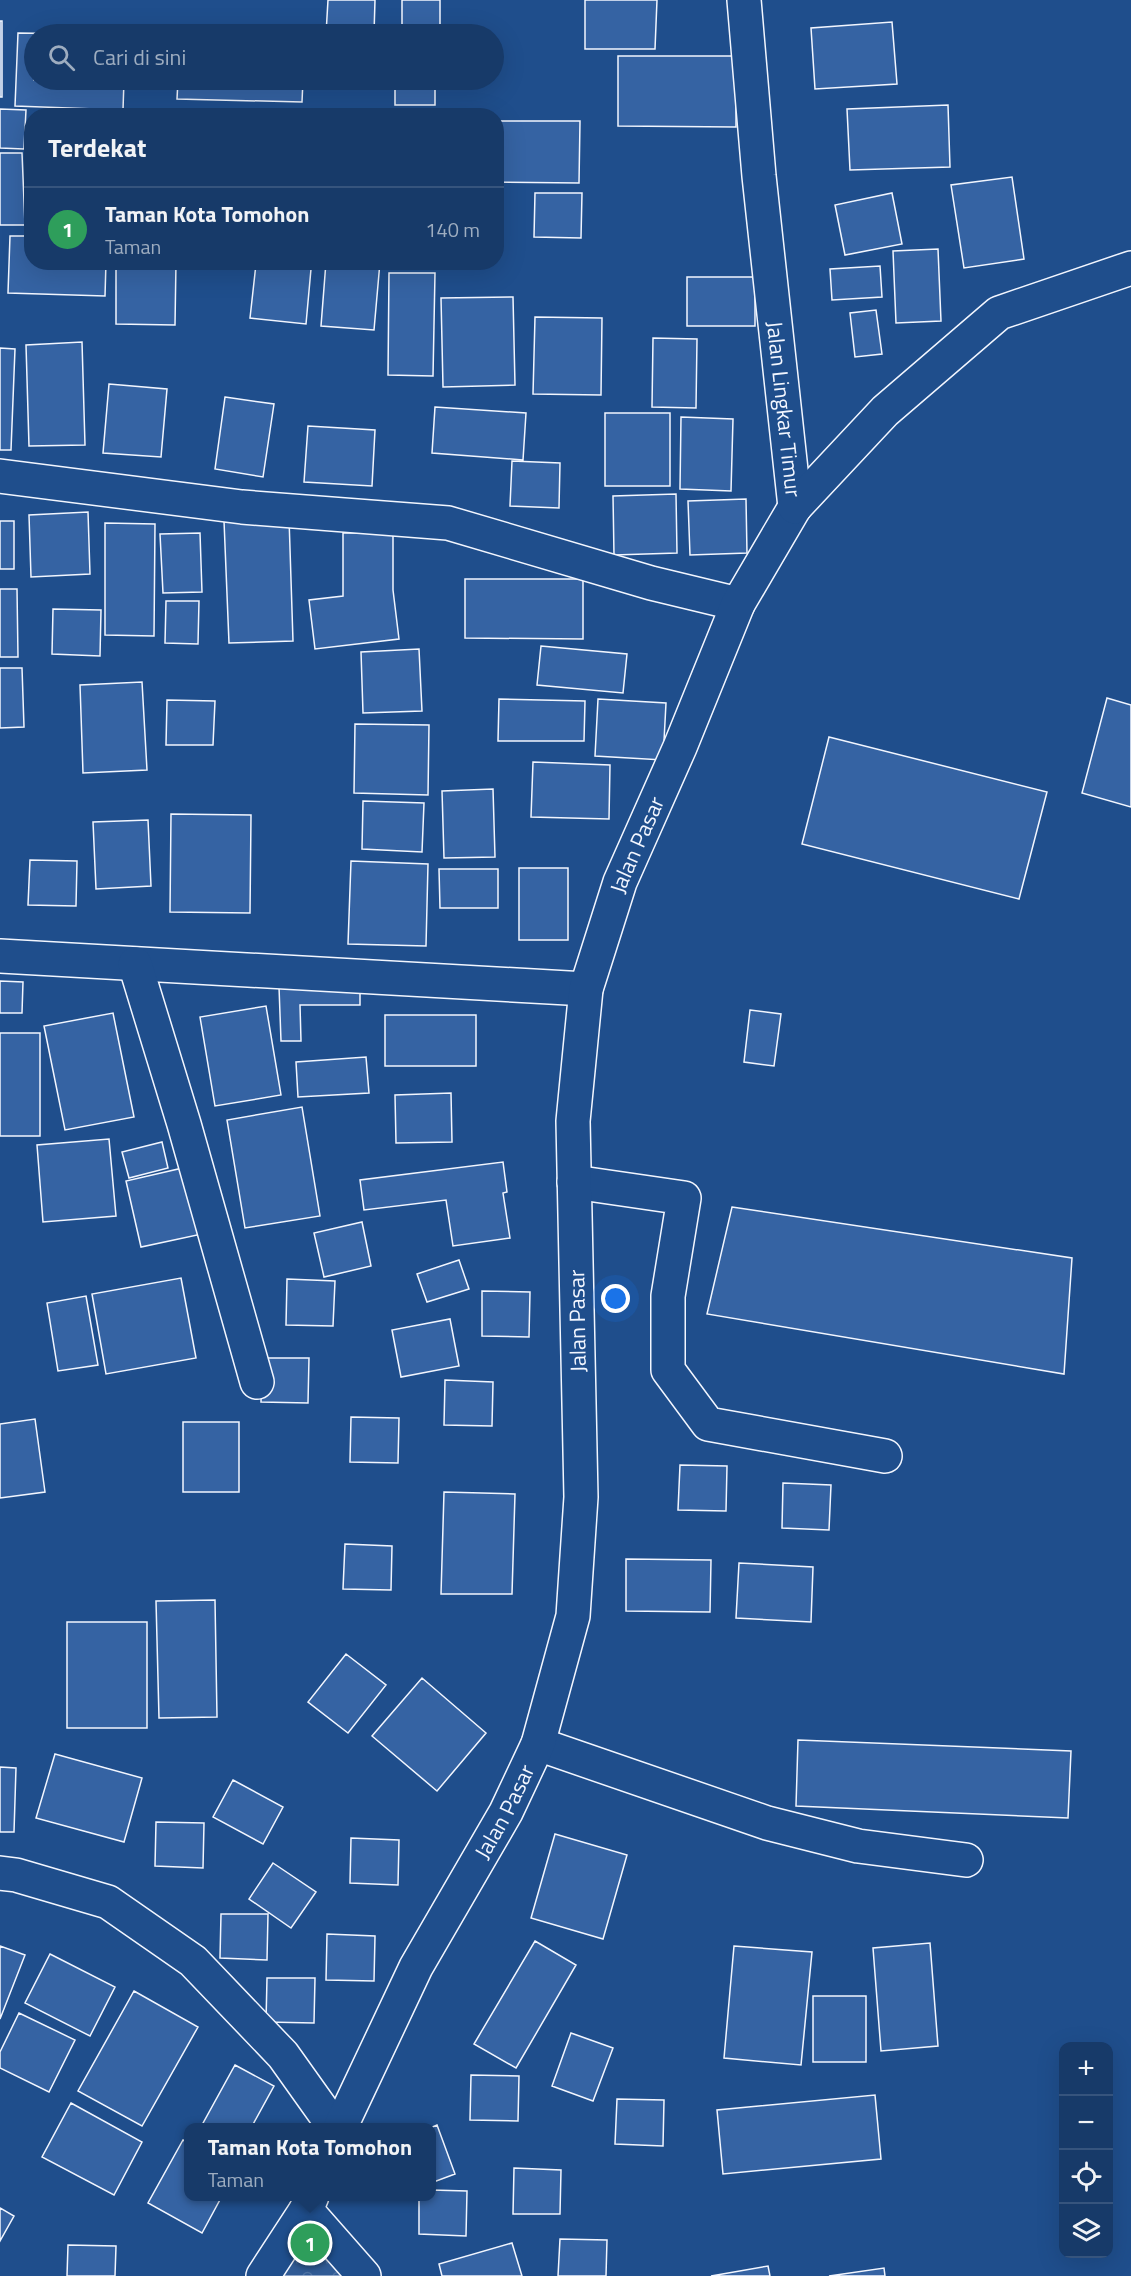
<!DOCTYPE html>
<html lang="id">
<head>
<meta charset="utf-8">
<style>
	:root { --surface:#173a69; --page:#244571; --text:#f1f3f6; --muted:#9eadc0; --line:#36547d; --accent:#8abfa5 }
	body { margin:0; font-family:"Titillium Web",sans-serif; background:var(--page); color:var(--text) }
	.controls { position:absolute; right:18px; bottom:18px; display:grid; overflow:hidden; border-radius:12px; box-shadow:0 6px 24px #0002 }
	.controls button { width:54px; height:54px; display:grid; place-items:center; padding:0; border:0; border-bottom:2px solid var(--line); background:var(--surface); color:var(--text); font:30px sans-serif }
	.you { position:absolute; left:616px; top:1299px; width:21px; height:21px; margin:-15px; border:4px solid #fff; border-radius:50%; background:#1a73e8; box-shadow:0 0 0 9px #1a73e833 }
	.badge { display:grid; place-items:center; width:39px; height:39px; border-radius:50%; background:var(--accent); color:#fff; font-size:20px; font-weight:700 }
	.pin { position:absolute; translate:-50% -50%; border:3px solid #fff; box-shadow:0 2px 6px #0006 }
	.popup { position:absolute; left:184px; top:2123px; width:252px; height:78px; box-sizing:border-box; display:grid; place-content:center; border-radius:12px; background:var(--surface); filter:drop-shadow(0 2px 4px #0005); font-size:20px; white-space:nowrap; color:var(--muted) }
	.popup b { font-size:22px; color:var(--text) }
	.popup::after { content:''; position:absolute; left:50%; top:100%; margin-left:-12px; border:12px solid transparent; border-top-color:var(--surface) }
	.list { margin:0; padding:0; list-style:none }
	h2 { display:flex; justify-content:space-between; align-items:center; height:78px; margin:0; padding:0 24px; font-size:26px }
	h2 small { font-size:20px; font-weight:400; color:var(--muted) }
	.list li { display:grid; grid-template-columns:39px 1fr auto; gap:18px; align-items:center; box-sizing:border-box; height:84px; padding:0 24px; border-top:2px solid var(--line) }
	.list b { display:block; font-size:22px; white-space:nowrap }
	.list p { margin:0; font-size:20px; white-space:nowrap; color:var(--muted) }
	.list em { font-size:20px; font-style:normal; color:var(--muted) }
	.icon { flex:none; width:33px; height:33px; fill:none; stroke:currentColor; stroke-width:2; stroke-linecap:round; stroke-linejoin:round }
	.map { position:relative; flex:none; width:1131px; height:2276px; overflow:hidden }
	.search { position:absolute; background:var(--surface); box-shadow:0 6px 24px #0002; left:24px; top:24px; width:480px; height:66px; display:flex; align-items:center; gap:15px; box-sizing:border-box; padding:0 21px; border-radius:33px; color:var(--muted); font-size:22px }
	.panel { position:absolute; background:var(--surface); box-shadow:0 6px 24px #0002; left:24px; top:108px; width:480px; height:162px; border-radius:24px }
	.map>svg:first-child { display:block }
</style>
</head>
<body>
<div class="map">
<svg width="1131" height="2276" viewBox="0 0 1131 2276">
	<defs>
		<pattern id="forest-crowns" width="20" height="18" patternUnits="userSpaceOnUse" patternTransform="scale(1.5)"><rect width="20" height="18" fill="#305b95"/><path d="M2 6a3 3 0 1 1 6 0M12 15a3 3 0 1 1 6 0" fill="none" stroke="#4e73a5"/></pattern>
	</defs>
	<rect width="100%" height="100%" fill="#1f4e8c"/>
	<path fill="url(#forest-crowns)" stroke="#a8bbd7" stroke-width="1.5" d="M 306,2210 L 364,2276 L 263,2276 Z"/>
	<path fill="#3563a3" stroke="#f2f6ff" stroke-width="1.5" d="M 328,0 L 375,0 L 374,34 L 326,34 Z
		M 402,0 L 440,0 L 440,34 L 402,34 Z
		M 585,0 L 657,0 L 655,49 L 585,49 Z
		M 0,21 L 2,21 L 2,97 L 0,97 Z
		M 892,22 L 897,84 L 815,89 L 811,28 Z
		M 18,33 L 84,34 L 34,34 L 34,80 L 124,80 L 123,110 L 15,106 Z
		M 618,56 L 736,56 L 736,127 L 618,126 Z
		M 178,80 L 303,80 L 302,102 L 177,99 Z
		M 395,80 L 435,80 L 435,105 L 395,105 Z
		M 948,105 L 950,167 L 850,170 L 847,109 Z
		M 0,109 L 26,110 L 24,149 L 0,148 Z
		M 498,121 L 580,121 L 579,183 L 497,182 Z
		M 0,153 L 22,153 L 25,225 L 0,225 Z
		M 1012,177 L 1024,259 L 964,268 L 951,185 Z
		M 535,193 L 582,193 L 581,238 L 534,237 Z
		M 892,193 L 902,244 L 845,255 L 835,205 Z
		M 10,236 L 32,236 L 32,262 L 106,262 L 105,296 L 8,293 Z
		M 938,249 L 941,321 L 896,323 L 893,251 Z
		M 116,262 L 176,262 L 175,325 L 116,324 Z
		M 326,262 L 380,262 L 374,330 L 321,326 Z
		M 256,264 L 311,269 L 306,324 L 250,318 Z
		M 880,266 L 882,297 L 832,300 L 830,269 Z
		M 389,273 L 435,273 L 433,376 L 388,375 Z
		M 687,277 L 755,277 L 755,326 L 687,326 Z
		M 513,297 L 515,385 L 443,387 L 441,298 Z
		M 876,310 L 882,354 L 855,357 L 850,313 Z
		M 535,317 L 602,318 L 601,395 L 533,394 Z
		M 653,338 L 697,339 L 696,408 L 652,407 Z
		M 82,342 L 85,445 L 29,446 L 26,345 Z
		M 0,348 L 15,349 L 11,450 L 0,450 Z
		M 109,384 L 167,389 L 161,457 L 103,453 Z
		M 225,397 L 274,404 L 263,477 L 215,469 Z
		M 435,407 L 526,413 L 523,460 L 432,453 Z
		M 605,413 L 670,413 L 670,486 L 605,486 Z
		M 681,417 L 733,419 L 731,491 L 680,489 Z
		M 308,426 L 375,430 L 372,486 L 304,482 Z
		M 512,461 L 560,463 L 559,508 L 510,506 Z
		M 676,494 L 677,553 L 614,555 L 613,496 Z
		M 746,499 L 747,553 L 690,555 L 688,501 Z
		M 88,512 L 90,574 L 31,577 L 29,515 Z
		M 289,518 L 293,641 L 229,643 L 224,521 Z
		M 0,521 L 14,521 L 14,569 L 0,569 Z
		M 105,523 L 155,524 L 154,636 L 105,635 Z
		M 200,533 L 202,592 L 163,593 L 160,534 Z
		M 343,533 L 393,533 L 393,590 L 399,639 L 315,649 L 309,600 L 343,596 Z
		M 465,579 L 583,579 L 583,639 L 465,638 Z
		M 0,589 L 17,589 L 18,657 L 0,657 Z
		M 166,601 L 199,601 L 198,644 L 165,643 Z
		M 53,609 L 101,610 L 100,656 L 52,654 Z
		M 541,646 L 627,654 L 623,693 L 537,685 Z
		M 419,649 L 422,711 L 363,713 L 361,652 Z
		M 0,668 L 22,668 L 24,727 L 0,728 Z
		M 142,682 L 147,770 L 83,773 L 80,685 Z
		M 1107,698 L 1131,705 L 1131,807 L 1082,793 Z
		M 499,699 L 585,701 L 584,741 L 498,741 Z
		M 598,699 L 666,703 L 663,760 L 595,756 Z
		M 167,700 L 215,701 L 213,745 L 166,745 Z
		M 355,724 L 429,725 L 428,795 L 354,793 Z
		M 829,737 L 1047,792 L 1019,899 L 802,844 Z
		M 533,762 L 610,765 L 609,819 L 531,817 Z
		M 493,789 L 495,857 L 444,858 L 442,791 Z
		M 363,801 L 424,803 L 422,852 L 362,849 Z
		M 171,814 L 251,815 L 250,913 L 170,912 Z
		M 148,820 L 151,886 L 96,889 L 93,822 Z
		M 30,860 L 77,861 L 76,906 L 28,905 Z
		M 351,861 L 428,864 L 426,946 L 348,944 Z
		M 519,868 L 568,868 L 568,940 L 519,940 Z
		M 439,869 L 498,869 L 498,908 L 440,908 Z
		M 0,981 L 23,982 L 22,1013 L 0,1013 Z
		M 279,987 L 360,987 L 360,1005 L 300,1005 L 301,1041 L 281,1041 Z
		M 266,1006 L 281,1095 L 215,1106 L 200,1017 Z
		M 750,1010 L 781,1014 L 774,1066 L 744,1062 Z
		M 113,1013 L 134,1117 L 65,1130 L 44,1026 Z
		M 385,1015 L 476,1015 L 476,1066 L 385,1066 Z
		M 0,1033 L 40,1033 L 40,1136 L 0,1136 Z
		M 366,1057 L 369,1093 L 298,1097 L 296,1062 Z
		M 451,1093 L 452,1142 L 396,1143 L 395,1095 Z
		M 302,1107 L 320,1216 L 245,1228 L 227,1120 Z
		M 109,1139 L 116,1216 L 43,1222 L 37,1145 Z
		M 162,1142 L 168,1168 L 129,1178 L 122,1152 Z
		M 503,1162 L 507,1192 L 503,1193 L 510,1238 L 453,1246 L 446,1200 L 364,1210 L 360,1180 Z
		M 187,1167 L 202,1234 L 141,1247 L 126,1181 Z
		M 732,1207 L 1072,1258 L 1064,1374 L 707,1314 Z
		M 362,1222 L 371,1266 L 324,1277 L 314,1233 Z
		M 459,1260 L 469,1289 L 427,1302 L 417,1274 Z
		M 181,1278 L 196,1358 L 106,1374 L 92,1294 Z
		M 287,1279 L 335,1281 L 333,1326 L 286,1325 Z
		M 482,1291 L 530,1292 L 529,1337 L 482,1336 Z
		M 86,1296 L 98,1365 L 58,1371 L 47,1303 Z
		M 450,1319 L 459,1366 L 401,1377 L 392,1330 Z
		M 262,1358 L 309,1358 L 308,1403 L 261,1402 Z
		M 445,1380 L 493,1382 L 492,1426 L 444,1425 Z
		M 351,1417 L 399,1418 L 398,1463 L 350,1462 Z
		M 35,1419 L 45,1492 L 0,1498 L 0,1424 Z
		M 183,1422 L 239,1422 L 239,1492 L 183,1492 Z
		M 680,1465 L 727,1466 L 726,1511 L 678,1510 Z
		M 783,1483 L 831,1485 L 829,1530 L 782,1528 Z
		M 444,1492 L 515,1494 L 512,1594 L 441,1594 Z
		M 345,1544 L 392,1546 L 391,1590 L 343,1589 Z
		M 626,1559 L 711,1560 L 710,1612 L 626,1611 Z
		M 739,1563 L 813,1567 L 811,1622 L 736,1618 Z
		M 215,1600 L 217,1717 L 159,1718 L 156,1601 Z
		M 67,1622 L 147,1622 L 147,1728 L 67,1728 Z
		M 346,1654 L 386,1685 L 348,1733 L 308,1702 Z
		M 422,1678 L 486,1733 L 437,1791 L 372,1736 Z
		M 798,1740 L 1071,1751 L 1068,1818 L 796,1806 Z
		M 55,1754 L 142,1778 L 124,1842 L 36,1818 Z
		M 0,1767 L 16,1768 L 14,1832 L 0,1832 Z
		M 233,1780 L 283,1807 L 263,1844 L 213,1817 Z
		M 156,1822 L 204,1823 L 203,1868 L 155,1866 Z
		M 555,1834 L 627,1855 L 603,1939 L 531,1918 Z
		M 351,1838 L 399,1840 L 398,1885 L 350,1883 Z
		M 273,1863 L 316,1892 L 291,1928 L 249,1899 Z
		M 221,1914 L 268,1914 L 267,1960 L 220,1958 Z
		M 327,1934 L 375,1936 L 374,1981 L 326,1980 Z
		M 535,1941 L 576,1965 L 516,2068 L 474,2044 Z
		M 930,1943 L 938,2046 L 881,2051 L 873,1948 Z
		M 0,1946 L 25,1955 L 0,2019 Z
		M 734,1946 L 812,1952 L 801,2065 L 724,2058 Z
		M 50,1954 L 115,1987 L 90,2036 L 25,2003 Z
		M 267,1978 L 315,1978 L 314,2023 L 266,2022 Z
		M 134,1991 L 198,2027 L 142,2126 L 78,2091 Z
		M 813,1996 L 866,1996 L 866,2062 L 813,2062 Z
		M 19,2013 L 75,2040 L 49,2092 L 0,2068 L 0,2052 Z
		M 571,2033 L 613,2048 L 593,2101 L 552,2086 Z
		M 235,2065 L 274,2086 L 251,2128 L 207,2128 L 202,2125 Z
		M 471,2075 L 519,2076 L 518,2121 L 470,2120 Z
		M 875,2095 L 881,2159 L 723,2174 L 717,2110 Z
		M 617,2099 L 664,2100 L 663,2146 L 615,2144 Z
		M 71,2103 L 142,2142 L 114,2195 L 42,2157 Z
		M 437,2125 L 455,2174 L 431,2183 L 430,2128 Z
		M 183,2140 L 188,2143 L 188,2196 L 222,2196 L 202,2233 L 148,2203 Z
		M 514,2168 L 561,2170 L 560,2214 L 513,2214 Z
		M 431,2190 L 467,2191 L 466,2236 L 419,2234 L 419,2196 L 431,2196 Z
		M 0,2208 L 14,2216 L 0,2241 Z
		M 560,2239 L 607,2240 L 606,2276 L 558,2276 Z
		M 512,2243 L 522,2276 L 442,2276 L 439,2264 Z
		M 68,2245 L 116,2246 L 115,2276 L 67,2276 Z
		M 768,2266 L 770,2276 L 711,2276 Z
		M 884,2268 L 885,2276 L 829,2276 Z"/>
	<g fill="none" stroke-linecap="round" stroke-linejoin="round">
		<g stroke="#f2f6ff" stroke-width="36">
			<g id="minor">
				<path d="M 0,476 L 242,507 L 448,523 L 651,583 L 738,604"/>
				<path d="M 0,956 L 586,989"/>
				<path d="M 135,964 L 184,1124 L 257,1382"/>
				<path d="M 574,1182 L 684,1198 L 668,1296 L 668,1370 L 708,1424 L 885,1456"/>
				<path d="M 538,1744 L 767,1823 L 858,1846 L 966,1860"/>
				<path d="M 0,1873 L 16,1875 L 108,1902 L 193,1961 L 283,2055 L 335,2128"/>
				<path id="s1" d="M 340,2128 L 416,1967 L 506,1812 L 538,1744 L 573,1616 L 581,1497 L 573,1121 L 586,989 L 620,882 L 680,747 L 738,604 L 795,507"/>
				<path d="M 306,2210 L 364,2276"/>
				<path d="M 263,2276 L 306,2210 L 312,2196"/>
			</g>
		</g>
		<g stroke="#f2f6ff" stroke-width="36">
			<g id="major">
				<path id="s2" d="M 744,0 L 759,176 L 795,507"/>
				<path d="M 795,507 L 885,411 L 999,313 L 1131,268"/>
			</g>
		</g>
		<use href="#minor" stroke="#1f4e8c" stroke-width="33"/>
		<use href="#major" stroke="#1f4e8c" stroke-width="33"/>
	</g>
	<g text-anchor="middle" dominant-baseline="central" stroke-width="4.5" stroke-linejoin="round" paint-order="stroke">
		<g font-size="22" fill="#f2f6ff" stroke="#1f4e8c">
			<text stroke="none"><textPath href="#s2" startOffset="411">Jalan Lingkar Timur</textPath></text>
			<text stroke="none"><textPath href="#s1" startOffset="1346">Jalan Pasar</textPath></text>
			<text transform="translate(577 1321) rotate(-91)">Jalan Pasar</text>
			<text stroke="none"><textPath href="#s1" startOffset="357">Jalan Pasar</textPath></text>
		</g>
	</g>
</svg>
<div class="controls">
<button>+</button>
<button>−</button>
<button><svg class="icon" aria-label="locate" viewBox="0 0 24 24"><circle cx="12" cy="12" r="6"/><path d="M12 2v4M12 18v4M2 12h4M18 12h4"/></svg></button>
<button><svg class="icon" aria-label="layers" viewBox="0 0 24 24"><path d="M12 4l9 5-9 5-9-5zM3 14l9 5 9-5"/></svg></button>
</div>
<div class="you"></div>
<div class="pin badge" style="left:310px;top:2243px;background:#2e9e5b">1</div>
<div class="popup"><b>Taman Kota Tomohon</b>Taman</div>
<div class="search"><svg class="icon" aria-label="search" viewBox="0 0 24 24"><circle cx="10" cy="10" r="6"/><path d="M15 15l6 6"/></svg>Cari di sini</div>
<section class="panel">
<h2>Terdekat<small></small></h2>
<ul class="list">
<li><span class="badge" style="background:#2e9e5b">1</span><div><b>Taman Kota Tomohon</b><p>Taman</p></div><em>140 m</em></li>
</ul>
</section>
</div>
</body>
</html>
